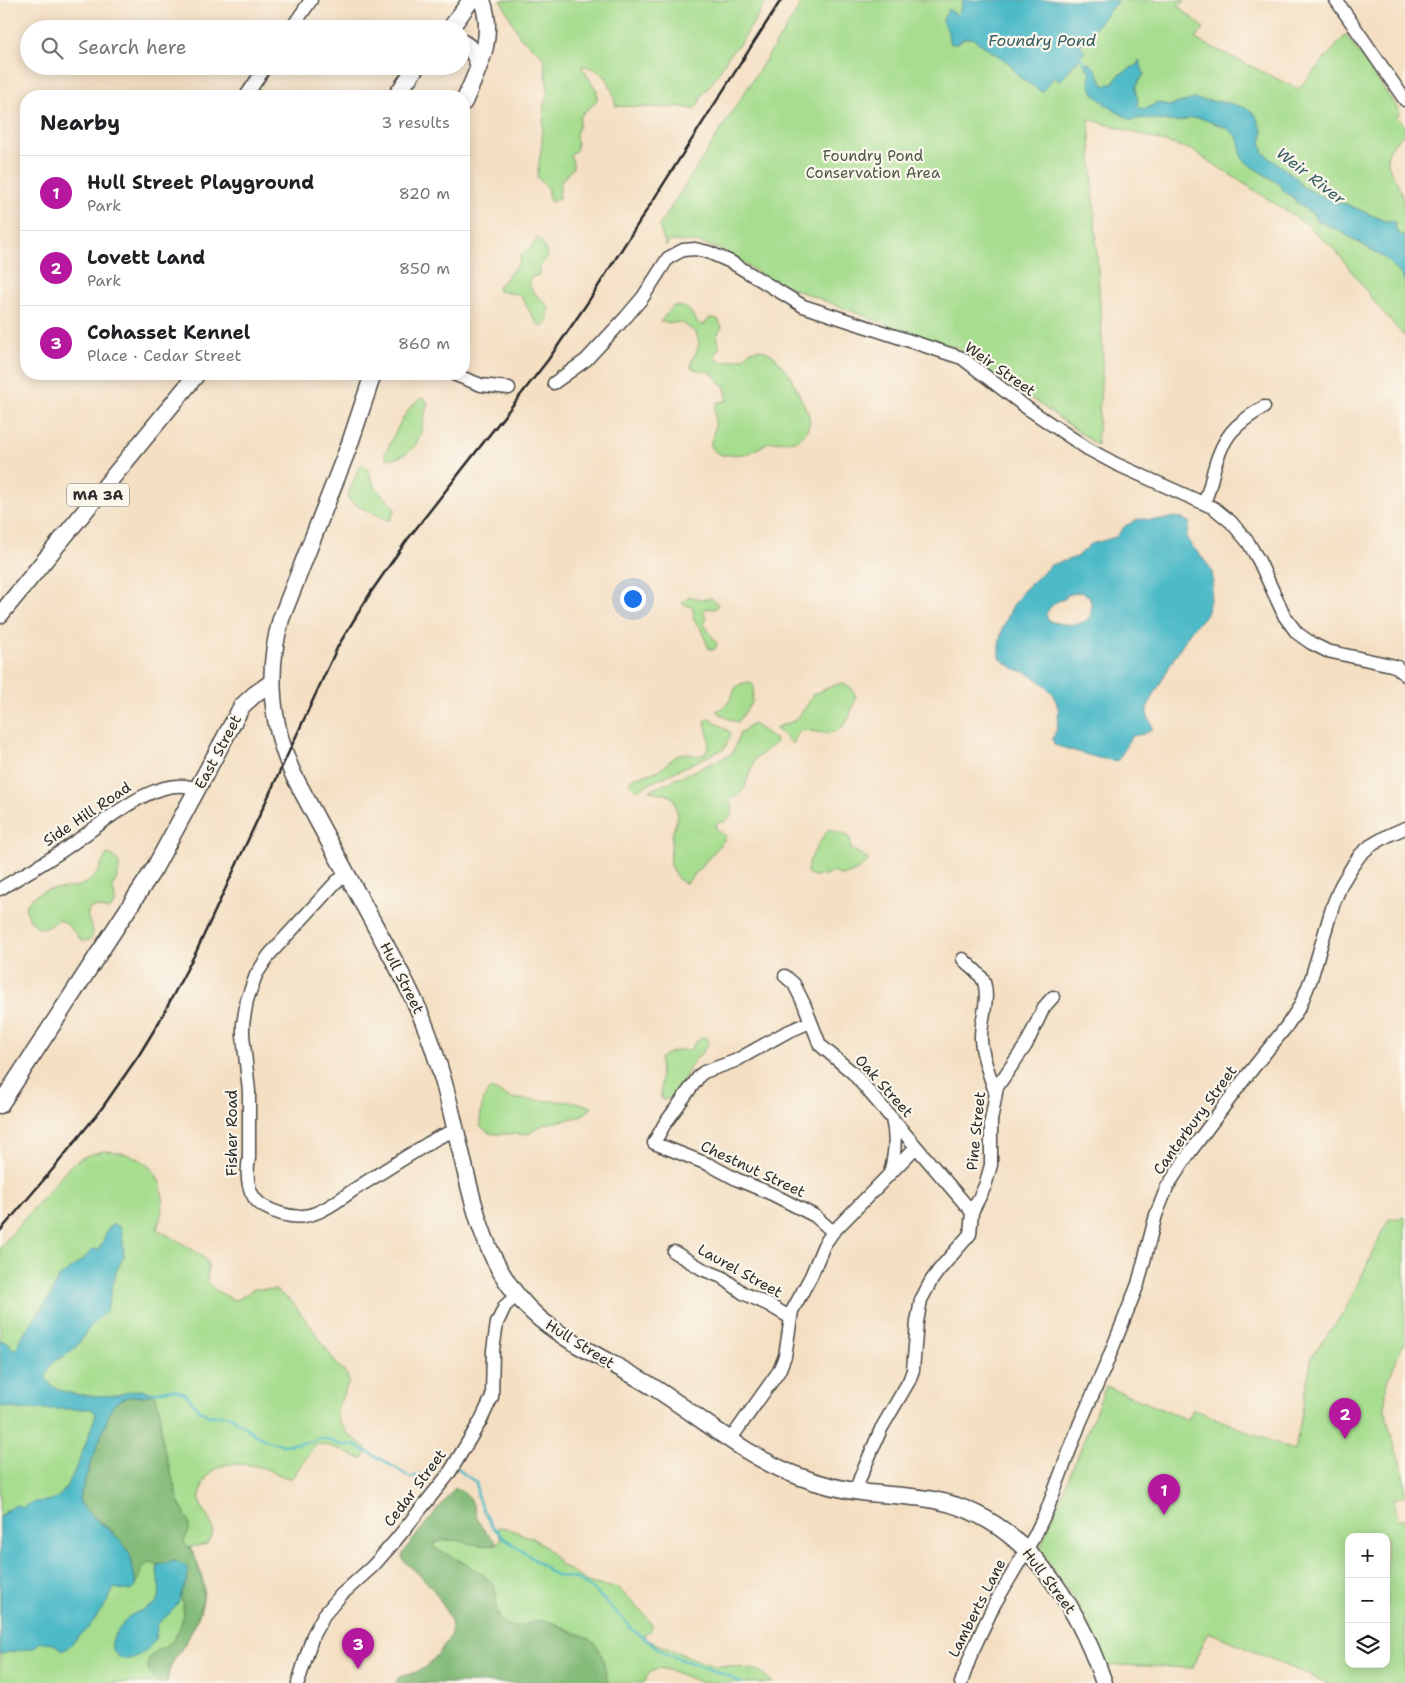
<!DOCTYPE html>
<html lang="en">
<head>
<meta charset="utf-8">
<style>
	:root { --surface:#fff; --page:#f2f2f2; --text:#202124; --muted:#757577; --line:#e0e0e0; --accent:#b5179e }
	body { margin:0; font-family:"Shantell Sans",sans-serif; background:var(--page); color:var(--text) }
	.controls { position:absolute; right:15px; bottom:15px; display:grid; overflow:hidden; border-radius:10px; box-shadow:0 2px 12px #0003 }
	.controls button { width:45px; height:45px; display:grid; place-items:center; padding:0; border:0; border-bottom:1px solid var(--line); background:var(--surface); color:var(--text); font:25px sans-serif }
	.you { position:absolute; left:632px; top:598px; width:18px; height:18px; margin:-12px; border:4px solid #fff; border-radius:50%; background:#1a73e8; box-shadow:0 0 0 8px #1a73e833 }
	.badge { display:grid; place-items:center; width:32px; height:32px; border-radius:50%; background:var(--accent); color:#fff; font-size:16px; font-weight:700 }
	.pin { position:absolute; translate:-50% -41px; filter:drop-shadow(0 1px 2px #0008) }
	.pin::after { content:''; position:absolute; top:26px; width:18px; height:15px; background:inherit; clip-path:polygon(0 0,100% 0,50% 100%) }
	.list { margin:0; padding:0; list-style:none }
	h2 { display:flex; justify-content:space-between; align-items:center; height:65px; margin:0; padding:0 20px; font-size:21px }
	h2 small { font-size:16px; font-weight:400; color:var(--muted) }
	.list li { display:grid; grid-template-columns:32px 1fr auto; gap:15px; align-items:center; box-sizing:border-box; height:75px; padding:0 20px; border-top:1px solid var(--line) }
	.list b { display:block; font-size:19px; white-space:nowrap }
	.list p { margin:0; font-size:16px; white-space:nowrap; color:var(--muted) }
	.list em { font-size:16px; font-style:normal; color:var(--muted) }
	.icon { flex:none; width:28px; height:28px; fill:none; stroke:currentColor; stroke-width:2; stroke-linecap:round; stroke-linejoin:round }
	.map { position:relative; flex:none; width:1405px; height:1683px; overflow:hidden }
	.search { position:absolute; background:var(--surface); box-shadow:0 2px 12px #0003; left:20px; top:20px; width:450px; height:55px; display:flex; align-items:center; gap:12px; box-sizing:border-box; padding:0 18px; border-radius:28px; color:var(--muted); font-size:19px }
	.panel { position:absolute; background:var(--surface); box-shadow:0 2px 12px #0003; left:20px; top:90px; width:450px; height:290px; border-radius:20px }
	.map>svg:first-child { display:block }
</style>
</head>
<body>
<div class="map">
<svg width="1405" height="1683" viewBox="0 0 1405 1683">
	<rect width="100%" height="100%" fill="#fbf7ec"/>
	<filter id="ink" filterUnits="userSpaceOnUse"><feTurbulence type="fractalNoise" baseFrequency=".02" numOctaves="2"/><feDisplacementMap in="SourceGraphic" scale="10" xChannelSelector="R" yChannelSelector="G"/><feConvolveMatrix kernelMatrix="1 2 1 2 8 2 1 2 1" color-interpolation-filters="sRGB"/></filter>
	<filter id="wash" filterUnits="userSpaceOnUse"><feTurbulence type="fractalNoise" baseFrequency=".0096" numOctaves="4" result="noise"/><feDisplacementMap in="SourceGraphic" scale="20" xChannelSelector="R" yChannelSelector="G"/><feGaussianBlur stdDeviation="1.12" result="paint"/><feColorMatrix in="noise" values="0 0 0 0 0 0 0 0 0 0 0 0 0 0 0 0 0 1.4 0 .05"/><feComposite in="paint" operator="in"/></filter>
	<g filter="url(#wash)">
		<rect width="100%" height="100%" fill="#f4dfc3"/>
		<path fill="#a6dd8e" stroke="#68845c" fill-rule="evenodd" d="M 501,0 L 767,0 L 742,41 L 729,55 L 714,80 L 702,95 L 698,105 L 693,109 L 678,106 L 673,108 L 616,106 C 610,81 608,72 582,65 L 582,67 L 597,91 L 597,99 L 594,104 L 585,111 L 580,117 L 579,126 L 576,134 L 577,149 L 570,155 L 573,162 L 573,168 L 561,181 L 559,198 L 555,201 L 551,202 L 548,196 L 548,189 L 537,177 L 542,143 L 544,106 L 548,92 L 544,59 L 541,54 L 520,37 Z
			M 804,0 L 963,0 L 959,13 L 949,28 L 949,41 L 958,43 L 964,38 L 972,38 L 1009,63 L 1019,77 L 1054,77 L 1060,81 L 1084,52 L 1080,46 L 1118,0 L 1186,0 L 1178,6 L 1204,28 L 1195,39 L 1298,89 L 1346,35 L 1400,112 L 1397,117 L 1405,126 L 1405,133 C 1400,139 1390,145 1388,154 C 1385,165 1395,177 1399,187 C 1405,202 1405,220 1405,237 L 1397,232 L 1395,227 L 1385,221 L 1346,204 L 1334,202 L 1301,186 L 1296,177 L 1269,158 L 1263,151 L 1261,143 L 1263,133 L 1235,106 L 1228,103 L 1194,99 L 1168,106 L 1157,102 C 1151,107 1143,113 1137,105 L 1138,100 C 1133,88 1137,84 1144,74 L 1139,61 L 1137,65 L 1120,74 L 1113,83 L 1105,86 L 1100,78 L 1085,66 L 1091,73 L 1095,95 L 1115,111 L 1131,120 L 1142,118 L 1178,122 L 1192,118 L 1200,118 L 1220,124 L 1232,131 L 1238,138 L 1240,143 L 1240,148 L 1251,166 L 1278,183 L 1285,192 L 1294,199 L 1296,202 L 1314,215 L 1316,220 L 1340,231 L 1386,259 L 1397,270 L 1405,281 L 1405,337 L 1377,305 L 1337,252 L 1305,223 L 1192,150 L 1089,119 L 1103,355 L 1097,445 L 1034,400 L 996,378 L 956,347 L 930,340 L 896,328 L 768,279 L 725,251 L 697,242 L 670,241 L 666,246 L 659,226 Z
			M 538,238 L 542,242 L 548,256 L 539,268 L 539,275 L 531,277 C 525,293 544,297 548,307 C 550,312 547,319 546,324 L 542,327 L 536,322 L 520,295 L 517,294 L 498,291 L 497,288 L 519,263 L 522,253 L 529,250 Z
			M 673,306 C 695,306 689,316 701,325 L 705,324 L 710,318 L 718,319 L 722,327 L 716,337 L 720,347 L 714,355 L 717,360 L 725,362 L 744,358 L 750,351 L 760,349 L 766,351 L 774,356 L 789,374 L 808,413 L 810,422 L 806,432 L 796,441 L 769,442 L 748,454 L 722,455 L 714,451 L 710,446 L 715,428 L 715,408 L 718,402 L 726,401 L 727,397 L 725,387 C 717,382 717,376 711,373 C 704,369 698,372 691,367 C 691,354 704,350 696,333 L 683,323 L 660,322 Z
			M 422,398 L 428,402 C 421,422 424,447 401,456 C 396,458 391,460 386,458 L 385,454 C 394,436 404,408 422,398 Z
			M 360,465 L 363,465 C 372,471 370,481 377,489 C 384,499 391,498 395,511 L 390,520 C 381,520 378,513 369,512 L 350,501 L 347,497 Z
			M 690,596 L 700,600 L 711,598 L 718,604 L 715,609 L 707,608 L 703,612 L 707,618 L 704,624 L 717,644 L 714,650 L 709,649 L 700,627 L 694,621 L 693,608 L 682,603 Z
			M 750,682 L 754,686 L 752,702 L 738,722 L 728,719 L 716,711 C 720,709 724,707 727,704 C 738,691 729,685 750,682 Z
			M 841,683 C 847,685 854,688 855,695 C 856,699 854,702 853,706 C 850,716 847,725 836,731 C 826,736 813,730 802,730 L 797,735 L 793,744 L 775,728 L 794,721 L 806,707 L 813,694 Z
			M 710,718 L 731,733 L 725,748 L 636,790 L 630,784 L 630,780 L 633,778 C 641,775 652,774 659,770 C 667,765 672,757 681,754 C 691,752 703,762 708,748 C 711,740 706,728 705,721 Z
			M 753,724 L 776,740 L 775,744 L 755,759 L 744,789 L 739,795 L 728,801 L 732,805 L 732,815 L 725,822 L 719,822 L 716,824 L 716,829 L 726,836 L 725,839 L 688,882 L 685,883 L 678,879 L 670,866 L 672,835 L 678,816 L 674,800 L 672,797 L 666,794 L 649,791 L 732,754 L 740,733 Z
			M 829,829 L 848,836 L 850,839 L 851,849 L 867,858 L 868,861 C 864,867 850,875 843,875 C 838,875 836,872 831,873 C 822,875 816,879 807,873 C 807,860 821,839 829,829 Z
			M 107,854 C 126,859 119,875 112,887 C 116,896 117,904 108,910 L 96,907 L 90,908 C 81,922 100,926 90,940 L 82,941 L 68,925 L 59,919 L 48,927 L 39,928 L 31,921 L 25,908 C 41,877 71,898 93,878 C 100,872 102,862 107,854 Z
			M 702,1037 L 708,1038 C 710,1049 697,1055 692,1064 C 684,1076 680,1096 664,1100 L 661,1098 L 660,1059 C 666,1052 681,1049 690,1050 L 695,1042 Z
			M 491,1089 L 511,1098 L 519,1099 L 576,1102 L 592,1107 L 586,1113 L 578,1117 L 542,1125 L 530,1133 L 525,1134 L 495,1134 L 489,1133 L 480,1126 C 480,1114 482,1100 489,1090 Z
			M 105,1151 C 154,1153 173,1184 157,1229 C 167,1235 204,1254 207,1262 C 210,1268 206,1275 207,1282 L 215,1290 L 234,1300 L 239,1299 L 254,1289 L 267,1289 L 275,1290 L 292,1302 L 312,1328 L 335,1362 L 347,1375 L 349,1382 L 338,1406 L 337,1419 L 348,1434 L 366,1448 L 366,1454 L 363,1458 L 359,1458 L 330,1446 L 318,1444 L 315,1445 L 292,1478 C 282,1478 273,1471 263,1468 C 254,1465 246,1464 237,1464 C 218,1463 205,1473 201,1491 C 200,1495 199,1498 200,1502 C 205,1519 221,1526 207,1544 L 190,1547 C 195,1559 203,1573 204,1587 C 205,1607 194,1629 184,1645 C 175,1658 168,1667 167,1683 L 0,1683 L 0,1247 L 71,1165 C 81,1157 92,1153 105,1151 Z
			M 1405,1217 L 1405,1340 L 1389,1378 L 1386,1391 L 1385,1407 L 1389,1427 L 1405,1479 L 1405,1495 L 1394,1499 L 1398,1520 L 1405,1518 L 1405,1683 L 1327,1683 L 1209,1632 L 1197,1656 L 1193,1668 L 1117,1665 L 1106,1668 L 1085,1618 L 1076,1602 L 1043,1555 L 1041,1550 L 1042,1543 L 1106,1386 L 1188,1420 L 1193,1409 L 1295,1451 L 1312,1356 L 1344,1312 L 1389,1219 ZM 1349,1537 L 1386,1537 L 1386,1664 L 1349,1664 Z
			M 499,1527 L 506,1528 L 532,1538 L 546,1547 L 560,1564 L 586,1581 L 593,1584 L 618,1588 L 649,1619 L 652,1625 L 651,1631 L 644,1634 L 645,1638 L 654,1643 L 713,1666 L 729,1666 L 756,1670 L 762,1673 L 773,1683 L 702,1683 L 669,1670 L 658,1668 L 650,1671 L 644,1683 L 609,1683 L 584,1636 C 571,1632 557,1622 544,1621 C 528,1620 510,1637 499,1616 C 495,1608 495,1602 497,1593 L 461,1561 L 447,1556 L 433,1547 L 435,1542 L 446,1540 L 458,1540 L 493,1546 L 498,1543 L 501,1539 L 497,1529 Z"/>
		<path fill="#84bc79" stroke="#587452" d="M 155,1393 L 160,1413 L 162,1441 L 180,1505 L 189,1521 L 189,1531 L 184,1541 L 184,1544 C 192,1548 196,1558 198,1567 C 208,1596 200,1619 184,1644 C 175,1659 168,1665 167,1683 C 156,1683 144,1672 149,1660 C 152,1650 166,1648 173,1640 C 179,1632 184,1618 183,1607 C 183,1603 181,1600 181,1596 C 182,1584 192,1581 186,1567 L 175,1561 L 158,1565 C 143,1555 140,1576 136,1586 L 133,1571 L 112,1531 L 85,1510 L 80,1503 L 79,1499 L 90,1465 L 112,1407 C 127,1390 140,1400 155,1393 Z
			M 455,1488 C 476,1496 471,1505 479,1522 C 483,1531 491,1537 498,1543 C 487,1549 471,1543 459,1541 C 451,1539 443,1541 435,1542 L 433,1547 C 449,1557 486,1571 494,1586 C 500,1597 490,1610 503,1622 C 515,1633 530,1620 543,1621 C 551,1621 560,1627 568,1630 C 574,1633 580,1634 586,1637 C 603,1645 603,1662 607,1679 L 609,1683 L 396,1683 L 399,1677 C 416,1674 427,1668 438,1654 C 444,1647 451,1638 452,1627 C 452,1622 449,1617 447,1613 C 434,1586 424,1579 403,1560 L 402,1556 L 407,1547 Z"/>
		<path fill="#4ebac8" stroke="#3c727a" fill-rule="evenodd" d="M 963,0 L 1118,0 L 1080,46 L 1085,51 L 1060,81 L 1054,77 L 1042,92 L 1019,77 L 1009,63 L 972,38 L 964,38 L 958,43 L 951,44 C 946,35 951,32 942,22 L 948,9 L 957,15 L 959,13 Z
			M 1139,60 L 1144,74 C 1137,84 1133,88 1138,100 L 1137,105 C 1143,113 1151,107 1157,102 L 1168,106 L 1194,99 L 1228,103 L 1247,108 L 1255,114 L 1258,120 L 1263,133 L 1261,143 L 1263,151 L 1269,158 L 1296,177 L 1301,186 L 1334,202 L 1346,204 L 1385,221 L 1394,221 L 1397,232 L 1405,237 L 1405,281 L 1397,270 L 1386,259 L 1340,231 L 1316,220 L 1314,215 L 1296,202 L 1294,198 L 1285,192 L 1278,183 L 1251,166 L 1242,158 L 1238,138 L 1227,128 L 1200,118 L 1192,118 L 1178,122 L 1142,118 L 1131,120 C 1116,111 1081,94 1091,73 L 1085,66 L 1084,62 C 1096,63 1099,78 1105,86 L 1113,83 L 1120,74 L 1137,65 Z
			M 1174,517 L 1182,518 L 1190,523 L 1186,537 C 1192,549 1213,565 1213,578 C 1213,583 1209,608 1207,611 C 1203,620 1194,625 1188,635 C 1173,658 1160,684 1147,708 L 1147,714 L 1153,728 L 1144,734 L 1132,736 C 1125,744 1124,753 1117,761 L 1098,758 L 1054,745 L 1053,738 L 1057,728 L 1059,711 L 1054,695 L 1040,681 L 1026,672 L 1017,670 L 1007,664 L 1001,659 L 999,654 L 999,645 L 1002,630 L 1012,607 L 1023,591 L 1051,565 L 1077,557 L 1091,544 L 1116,537 L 1125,526 L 1138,519 L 1161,520 ZM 1081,592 L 1089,596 C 1091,602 1093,610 1090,616 C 1084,628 1058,625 1048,620 L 1046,614 C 1050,607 1056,600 1065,599 L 1067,595 Z
			M 113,1224 L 120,1227 L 122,1232 L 124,1256 L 116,1272 L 107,1310 L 89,1328 L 76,1347 L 63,1357 L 54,1361 L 49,1368 L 46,1378 C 54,1397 98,1397 116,1395 C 123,1394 132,1390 139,1390 C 144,1390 150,1392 155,1393 C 140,1400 127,1390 112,1407 L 90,1465 L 79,1499 C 82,1514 118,1532 128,1551 C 133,1561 134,1575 136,1586 L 134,1589 L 129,1591 L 114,1588 L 107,1602 L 90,1626 L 66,1649 L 63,1650 L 53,1644 L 41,1642 L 33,1648 L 0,1654 L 0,1518 L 6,1511 L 16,1505 L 23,1508 C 35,1497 46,1506 59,1496 C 72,1486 90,1432 96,1414 L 92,1409 L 33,1409 L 24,1410 L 0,1406 L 0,1340 L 8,1342 L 13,1349 L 17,1349 L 20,1339 L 50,1297 L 58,1278 L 86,1257 L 92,1249 L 98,1250 C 105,1242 104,1230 113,1224 Z
			M 175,1561 L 186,1566 C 191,1577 185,1582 182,1591 C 180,1599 178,1605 172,1611 C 168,1616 161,1619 158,1624 C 156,1629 157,1634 155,1639 C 153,1645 141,1655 136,1657 C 129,1660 123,1660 118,1656 C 103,1646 118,1631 125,1621 C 132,1610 156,1609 159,1598 C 161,1590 157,1576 157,1568 L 158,1565 Z"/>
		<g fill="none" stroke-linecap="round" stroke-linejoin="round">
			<path stroke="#4ebac8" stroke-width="2.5" d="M 1078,56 L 1084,62
				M 152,1393 L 173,1389 L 185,1393 L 199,1410 L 209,1416 L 229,1415 L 256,1435 L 272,1443 L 279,1443 L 282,1445 L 311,1442 L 318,1438 L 327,1439 L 341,1445 L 354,1445 L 381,1459 L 411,1478 L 417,1475 L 433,1472
				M 458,1468 L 465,1475 L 476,1482 L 478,1499 L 491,1525 L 504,1538 L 557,1576 L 577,1579 L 596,1592 L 634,1631 L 666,1654 L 723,1674 L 741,1683"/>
		</g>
	</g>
	<g filter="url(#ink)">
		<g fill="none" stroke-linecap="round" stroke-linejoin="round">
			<g stroke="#494642" stroke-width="15">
				<path id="minor" d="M 1336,0 L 1405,100
					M 291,29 L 311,0
					M 246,96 L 266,66
					M 453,374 L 481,385 L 509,388
					M 554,383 L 586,360 L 626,317 L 643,297 L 668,258 L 683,250 L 695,249 L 708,252 L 731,262 L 803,306 L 962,358 L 1027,408 L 1088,449 L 1116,464 L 1214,508 L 1231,522 L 1248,542 L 1259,561 L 1285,617 L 1297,633 L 1311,643 L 1327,651 L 1391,665 L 1397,667 L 1405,675
					M 1204,503 C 1209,492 1211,481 1214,469 C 1223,436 1235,424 1264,407
					M 348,875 L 337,881 L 269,955 L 256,975 L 247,1000 L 243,1024 L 243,1035 L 249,1091 L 249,1158 C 246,1175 247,1196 263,1206 C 275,1213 291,1218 304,1216 C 322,1214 340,1199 355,1189 C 382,1172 409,1155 437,1138 L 456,1130
					M 0,889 C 24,874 49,861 72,844 C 101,825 161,770 198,790
					M 963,959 C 970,967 980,972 984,982 C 990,1001 980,1020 981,1040 C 982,1058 990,1075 995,1092
					M 785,976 L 794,984 L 804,1004 L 820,1045 L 853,1073 L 972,1212
					M 810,1022 L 785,1033 L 735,1061 L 704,1072 L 700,1075 L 664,1125 L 654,1143 L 710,1165 L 736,1179 L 772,1194 L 815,1216 L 833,1232
					M 890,1173 C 895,1155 897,1138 892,1119
					M 674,1252 L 704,1270 L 722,1277 L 743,1293 L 769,1305 L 791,1318
					M 730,1440 L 779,1371 L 785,1356 L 792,1311 L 811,1276 L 824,1245 L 833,1232 L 916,1147
					M 856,1491 L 860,1478 L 881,1429 L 909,1381 L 913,1370 L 917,1322 L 921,1300 L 931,1281 L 939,1270 L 970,1234 L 972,1212 L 985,1186 L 991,1165 L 991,1121 L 997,1087 L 1026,1045 L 1044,1007 L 1053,997
					M 298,1683 L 313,1635 L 324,1615 L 341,1595 L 373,1566 L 395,1541 L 448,1475 L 480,1422 L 492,1397 L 493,1350 L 497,1323 L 505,1306 L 517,1295
					M 961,1683 L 972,1652 L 994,1605 L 1035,1535 L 1047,1510 L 1080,1423 L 1105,1367 L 1138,1284 L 1156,1215 L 1167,1187 L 1190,1152 L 1242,1082 L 1286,1027 L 1300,1006 L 1311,979 L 1333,905 L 1341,885 L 1353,865 L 1360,855 L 1370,846 L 1389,835 L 1405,828"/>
			</g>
			<g stroke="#494642" stroke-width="19">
				<path id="major" d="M 450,29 L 471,0
					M 461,42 C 472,47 475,55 479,66
					M 396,96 L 417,66
					M 464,102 C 478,68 496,38 482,0
					M 373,374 L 349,446 L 281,619 C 266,672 271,724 293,774 C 319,824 347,874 374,924 C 391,955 409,986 422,1018 C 439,1059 449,1101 459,1144 C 475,1210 486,1273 540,1319 C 574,1347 616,1364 653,1387 C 701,1417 744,1456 798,1476 C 821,1485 844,1490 868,1493 C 890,1495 912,1496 934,1500 C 1023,1516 1077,1603 1104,1683
					M 0,615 L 197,374
					M 0,1105 L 154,869 L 242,706 L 255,694 L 272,682"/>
			</g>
			<use href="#minor" stroke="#fff" stroke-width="12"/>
			<use href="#major" stroke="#fff" stroke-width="16"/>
			<path stroke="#2b2b2b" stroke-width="2.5" d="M 0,1231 L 53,1169 L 102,1108 L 139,1055 L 159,1022 L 196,952 L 338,646 L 371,592 L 407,540 L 548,360 L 588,302 L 781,0"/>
		</g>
	</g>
	<g text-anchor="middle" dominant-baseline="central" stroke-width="4.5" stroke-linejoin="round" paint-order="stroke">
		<rect fill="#fbf7ec" stroke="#696865" stroke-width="1" x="67" y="483.5" width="62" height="23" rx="4"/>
		<g font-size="14" font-weight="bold" fill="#2b2b2b">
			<text x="98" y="495">MA 3A</text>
		</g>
		<g font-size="15" fill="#4a5844" stroke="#fbf7ec">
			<text x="873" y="156">Foundry Pond<tspan x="873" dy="17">Conservation Area</tspan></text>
		</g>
		<g font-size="15" fill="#2b2b2b" stroke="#fbf7ec">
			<text transform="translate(1000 369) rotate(35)">Weir Street</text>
			<text transform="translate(218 752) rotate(-62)">East Street</text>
			<text transform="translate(87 814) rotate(-34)">Side Hill Road</text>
			<text transform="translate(402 978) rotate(63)">Hull Street</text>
			<text transform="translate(884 1086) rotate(48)">Oak Street</text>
			<text transform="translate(1195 1120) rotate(-54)">Canterbury Street</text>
			<text transform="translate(976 1131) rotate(-84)">Pine Street</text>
			<text transform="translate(232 1133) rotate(-90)">Fisher Road</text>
			<text transform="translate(753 1169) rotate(25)">Chestnut Street</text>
			<text transform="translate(740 1271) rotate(29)">Laurel Street</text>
			<text transform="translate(580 1344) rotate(32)">Hull Street</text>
			<text transform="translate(415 1488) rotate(-53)">Cedar Street</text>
			<text transform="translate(1049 1581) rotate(53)">Hull Street</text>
			<text transform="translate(977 1608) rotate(-63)">Lamberts Lane</text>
		</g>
		<g font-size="16" font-style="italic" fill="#375d62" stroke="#fbf7ec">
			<text x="1042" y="40">Foundry Pond</text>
			<text transform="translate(1311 176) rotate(38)">Weir River</text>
		</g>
	</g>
</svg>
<div class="controls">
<button>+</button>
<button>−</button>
<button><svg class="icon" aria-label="layers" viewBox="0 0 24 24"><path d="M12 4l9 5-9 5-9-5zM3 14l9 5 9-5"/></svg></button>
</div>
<div class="you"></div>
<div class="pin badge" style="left:1164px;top:1515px">1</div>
<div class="pin badge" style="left:1345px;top:1439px">2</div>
<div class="pin badge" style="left:358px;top:1669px">3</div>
<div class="search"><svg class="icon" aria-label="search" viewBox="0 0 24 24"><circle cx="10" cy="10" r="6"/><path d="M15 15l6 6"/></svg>Search here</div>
<section class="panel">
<h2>Nearby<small>3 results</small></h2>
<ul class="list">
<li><span class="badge">1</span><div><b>Hull Street Playground</b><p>Park</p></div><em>820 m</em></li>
<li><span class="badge">2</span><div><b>Lovett Land</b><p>Park</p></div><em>850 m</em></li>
<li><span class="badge">3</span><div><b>Cohasset Kennel</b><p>Place · Cedar Street</p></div><em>860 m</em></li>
</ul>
</section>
</div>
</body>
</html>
